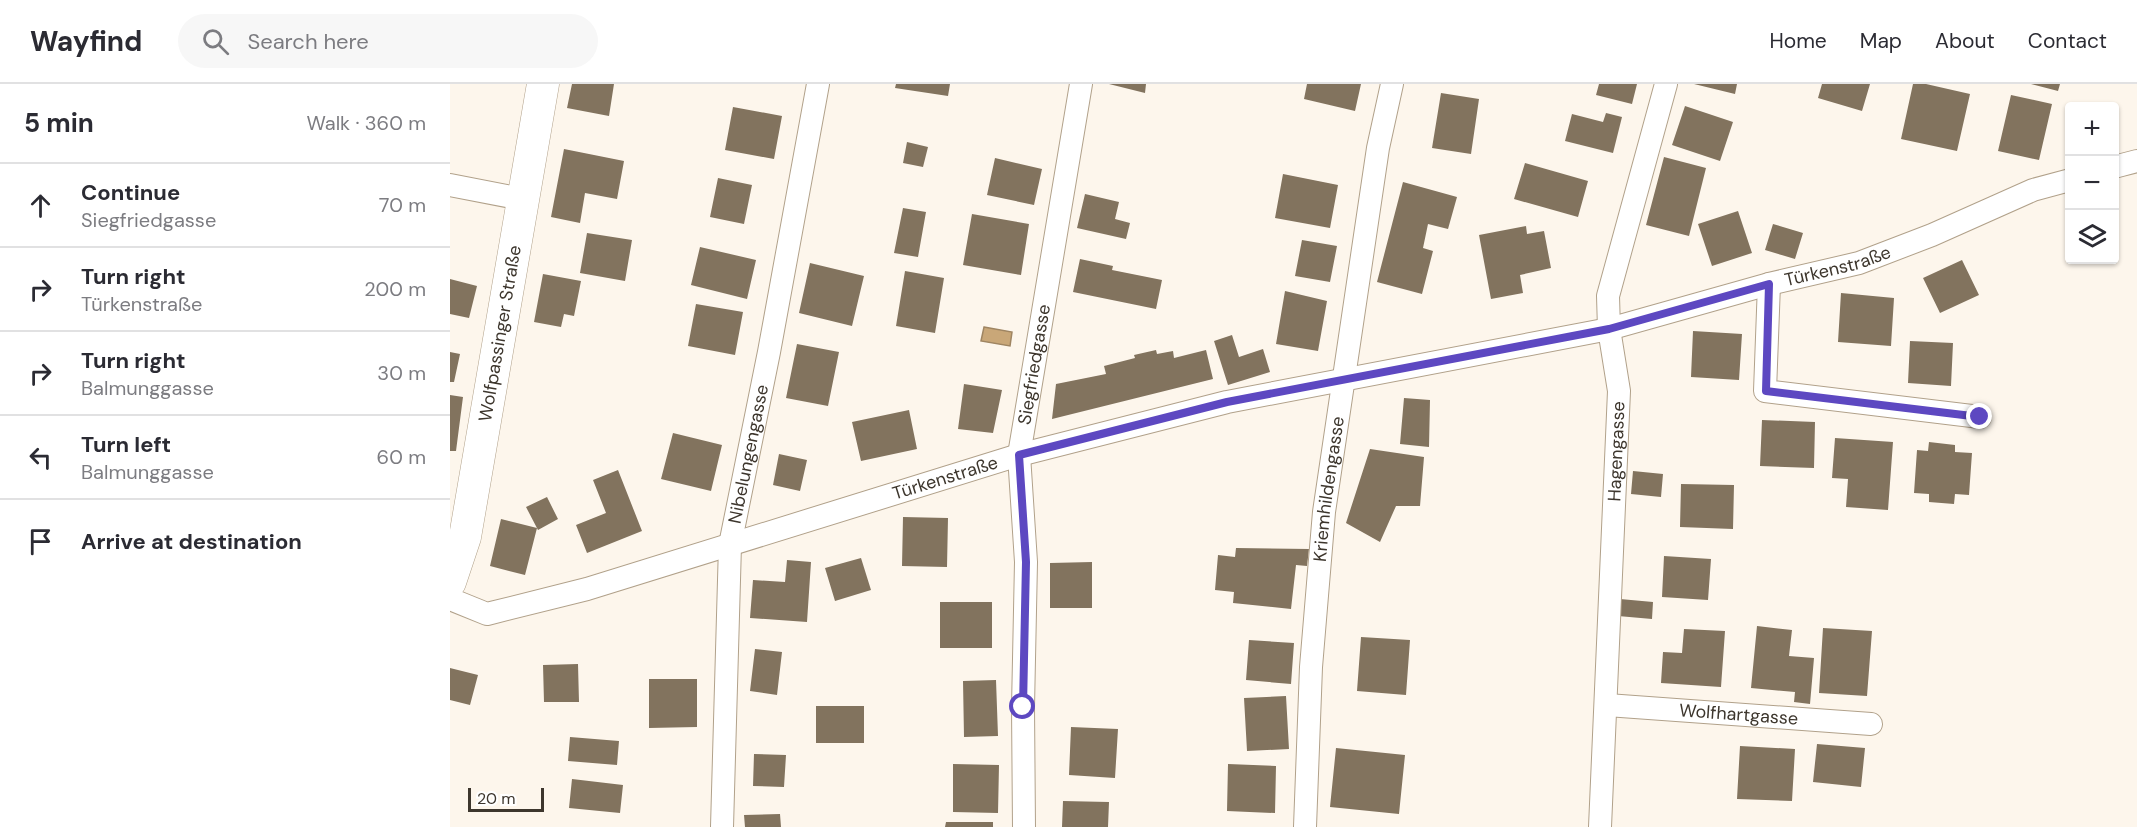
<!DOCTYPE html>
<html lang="en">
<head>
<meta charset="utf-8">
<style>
	:root { --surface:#fff; --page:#f7f7f7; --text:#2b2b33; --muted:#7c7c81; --line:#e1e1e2 }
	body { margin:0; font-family:"DM Sans",sans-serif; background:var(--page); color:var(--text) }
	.controls { position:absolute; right:18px; top:18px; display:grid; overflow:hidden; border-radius:6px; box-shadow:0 2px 4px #0004 }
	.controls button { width:54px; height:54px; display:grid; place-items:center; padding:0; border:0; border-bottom:2px solid var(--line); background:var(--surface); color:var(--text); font:30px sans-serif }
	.scale { position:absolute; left:18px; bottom:15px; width:76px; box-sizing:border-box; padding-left:6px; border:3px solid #3d362d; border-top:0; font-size:16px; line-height:21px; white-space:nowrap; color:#3d362d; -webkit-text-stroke:4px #fff; paint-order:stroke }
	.stop { position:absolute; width:18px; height:18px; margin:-14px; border:4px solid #5d48c1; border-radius:50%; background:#fff }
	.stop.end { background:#5d48c1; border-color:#fff; box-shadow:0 2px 6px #0008 }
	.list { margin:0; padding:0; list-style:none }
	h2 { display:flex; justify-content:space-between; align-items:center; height:78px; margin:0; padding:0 24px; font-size:26px }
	h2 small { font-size:20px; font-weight:400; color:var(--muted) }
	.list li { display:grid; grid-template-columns:39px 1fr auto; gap:18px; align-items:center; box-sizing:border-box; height:84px; padding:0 24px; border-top:2px solid var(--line) }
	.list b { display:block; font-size:22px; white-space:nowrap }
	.list p { margin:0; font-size:20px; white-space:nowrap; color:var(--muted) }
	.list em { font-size:20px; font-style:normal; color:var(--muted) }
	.icon { flex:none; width:33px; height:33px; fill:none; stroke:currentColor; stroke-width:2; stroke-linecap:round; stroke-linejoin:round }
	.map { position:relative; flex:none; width:1687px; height:743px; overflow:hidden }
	header { display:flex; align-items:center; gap:36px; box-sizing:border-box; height:84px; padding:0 30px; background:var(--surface); border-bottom:2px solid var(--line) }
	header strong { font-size:28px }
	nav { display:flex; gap:33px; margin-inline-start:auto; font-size:21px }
	.search { width:420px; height:54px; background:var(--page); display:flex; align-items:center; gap:15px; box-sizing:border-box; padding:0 21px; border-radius:33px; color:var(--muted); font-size:22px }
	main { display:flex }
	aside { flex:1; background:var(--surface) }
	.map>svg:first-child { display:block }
</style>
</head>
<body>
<header>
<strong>Wayfind</strong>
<div class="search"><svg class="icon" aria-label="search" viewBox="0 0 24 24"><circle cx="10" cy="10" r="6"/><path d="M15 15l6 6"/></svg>Search here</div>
<nav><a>Home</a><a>Map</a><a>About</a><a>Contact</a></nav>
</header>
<main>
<aside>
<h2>5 min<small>Walk · 360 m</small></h2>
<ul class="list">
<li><svg class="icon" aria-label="ahead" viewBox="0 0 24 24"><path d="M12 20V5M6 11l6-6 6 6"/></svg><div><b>Continue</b><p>Siegfriedgasse</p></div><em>70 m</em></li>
<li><svg class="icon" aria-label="right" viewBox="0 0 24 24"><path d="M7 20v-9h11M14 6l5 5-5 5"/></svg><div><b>Turn right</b><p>Türkenstraße</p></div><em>200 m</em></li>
<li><svg class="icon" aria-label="right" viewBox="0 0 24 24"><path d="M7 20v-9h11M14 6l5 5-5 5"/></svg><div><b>Turn right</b><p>Balmunggasse</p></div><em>30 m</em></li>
<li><svg class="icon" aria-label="left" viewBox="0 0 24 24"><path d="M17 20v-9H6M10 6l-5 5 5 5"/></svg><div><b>Turn left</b><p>Balmunggasse</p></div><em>60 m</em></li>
<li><svg class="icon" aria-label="arrive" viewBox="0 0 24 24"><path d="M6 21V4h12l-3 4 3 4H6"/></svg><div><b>Arrive at destination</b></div></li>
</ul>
</aside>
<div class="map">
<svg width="1687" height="743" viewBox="0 0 1687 743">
	<rect width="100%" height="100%" fill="#fdf6ec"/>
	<path fill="#c9a778" stroke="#9f8562" stroke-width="1.5" d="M 534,243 L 562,248 L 560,262 L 531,257 Z"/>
	<path fill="#82735e" d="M 122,0 L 164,0 L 159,32 L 117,24 Z
		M 446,0 L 500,0 L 498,12 L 445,4 Z
		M 659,0 L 696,0 L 695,9 Z
		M 857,0 L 911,0 L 905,27 L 854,15 Z
		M 1149,0 L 1187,0 L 1182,20 L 1146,11 Z
		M 1244,0 L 1287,0 L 1285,10 Z
		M 1372,0 L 1420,0 L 1412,27 L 1368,14 Z
		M 1463,0 L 1476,0 L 1520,10 L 1507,67 L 1451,55 Z
		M 1581,0 L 1610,0 L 1608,7 Z
		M 991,9 L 1029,15 L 1021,70 L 982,64 Z
		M 1561,11 L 1602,20 L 1589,76 L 1548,67 Z
		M 1235,22 L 1283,38 L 1270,77 L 1222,61 Z
		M 283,23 L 332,32 L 324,75 L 275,66 Z
		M 1156,29 L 1172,33 L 1163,69 L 1115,57 L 1122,30 L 1153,38 Z
		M 457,58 L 478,63 L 473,83 L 453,79 Z
		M 114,65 L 174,77 L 167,115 L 135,109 L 130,139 L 101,133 Z
		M 1214,73 L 1256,84 L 1239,152 L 1196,141 Z
		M 545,74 L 592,85 L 584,121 L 537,111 Z
		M 1075,79 L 1138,97 L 1128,133 L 1064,115 Z
		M 833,90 L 888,101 L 880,144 L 825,134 Z
		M 268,94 L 302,101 L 294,140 L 260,133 Z
		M 953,98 L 1007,113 L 998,145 L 978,140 L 973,164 L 983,167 L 972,210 L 927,198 Z
		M 635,110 L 669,118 L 665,135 L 680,139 L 676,155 L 627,144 Z
		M 453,124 L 476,128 L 468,173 L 444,169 Z
		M 1288,127 L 1302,169 L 1262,182 L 1248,140 Z
		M 522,130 L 579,140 L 571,191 L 513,181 Z
		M 1323,140 L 1353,149 L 1345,175 L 1315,166 Z
		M 1076,142 L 1077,150 L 1094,147 L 1101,184 L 1070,191 L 1073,209 L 1041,215 L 1029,151 Z
		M 137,149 L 182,156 L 175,197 L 130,189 Z
		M 852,156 L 887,162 L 880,198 L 845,192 Z
		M 250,163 L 306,176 L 297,215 L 241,201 Z
		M 630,175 L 663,182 L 662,186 L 712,196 L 706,225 L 623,208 Z
		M 1512,176 L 1529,211 L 1490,229 L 1473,194 Z
		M 360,179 L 414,192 L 402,242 L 349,229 Z
		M 455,187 L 494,194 L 485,249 L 446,242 Z
		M 93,190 L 131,197 L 124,232 L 114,230 L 111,243 L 84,238 Z
		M 0,195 L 27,202 L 19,234 L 0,230 Z
		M 835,207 L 877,217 L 868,267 L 826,260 Z
		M 1391,209 L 1444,214 L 1441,262 L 1388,258 Z
		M 246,220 L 293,228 L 285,271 L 238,262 Z
		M 1243,247 L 1292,250 L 1289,296 L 1241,293 Z
		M 782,251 L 789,273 L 813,265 L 820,288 L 778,301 L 764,257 Z
		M 1460,257 L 1503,259 L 1501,302 L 1458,299 Z
		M 347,260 L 389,268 L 378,322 L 336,314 Z
		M 706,266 L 707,270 L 723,267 L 724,274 L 756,266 L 763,295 L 602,335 L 606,300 L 656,290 L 654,282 L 685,274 L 684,271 Z
		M 0,268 L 10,270 L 4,298 L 0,298 Z
		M 514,300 L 552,306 L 543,349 L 508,345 Z
		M 0,311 L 13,313 L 6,367 L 0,367 Z
		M 954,314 L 980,316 L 979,363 L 950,360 Z
		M 459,326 L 467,365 L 411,377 L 402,338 Z
		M 1312,336 L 1365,338 L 1364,384 L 1310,382 Z
		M 223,349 L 272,361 L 261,407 L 211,395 Z
		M 1385,354 L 1443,358 L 1438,426 L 1396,423 L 1398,395 L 1382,394 Z
		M 1479,358 L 1505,361 L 1505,368 L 1522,369 L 1519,411 L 1505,410 L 1504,420 L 1479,418 L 1479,410 L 1464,409 L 1467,366 L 1478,367 Z
		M 920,365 L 974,373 L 970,422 L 946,422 L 930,458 L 896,439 Z
		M 329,370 L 357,376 L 350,407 L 323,401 Z
		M 168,386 L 192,447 L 137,469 L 126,441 L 156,429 L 143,396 Z
		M 1183,387 L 1213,390 L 1211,413 L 1181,410 Z
		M 1231,400 L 1284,401 L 1283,445 L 1230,443 Z
		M 97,413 L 108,435 L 88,446 L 76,423 Z
		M 453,433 L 498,434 L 497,483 L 452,482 Z
		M 51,435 L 87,444 L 75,491 L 40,482 Z
		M 786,464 L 859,465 L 857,482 L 846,481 L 841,525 L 783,519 L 784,508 L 765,506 L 768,471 L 785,473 Z
		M 1214,472 L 1261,475 L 1258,516 L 1212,513 Z
		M 411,474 L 421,506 L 385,517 L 375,484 Z
		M 337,476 L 361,478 L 357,538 L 300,534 L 303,496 L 335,498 Z
		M 642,478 L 642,524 L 600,524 L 600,479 Z
		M 1170,515 L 1203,518 L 1202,535 L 1168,532 Z
		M 490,518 L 542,518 L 542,564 L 490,564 Z
		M 1307,542 L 1342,546 L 1339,572 L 1364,574 L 1360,620 L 1344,618 L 1345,608 L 1301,604 Z
		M 1373,544 L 1422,547 L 1417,612 L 1369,609 Z
		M 1234,545 L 1275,547 L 1271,603 L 1211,599 L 1213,568 L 1232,569 Z
		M 911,553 L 960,556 L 956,611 L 907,607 Z
		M 799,556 L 844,559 L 841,600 L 796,596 Z
		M 305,565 L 332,568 L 327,611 L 300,607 Z
		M 128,580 L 129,618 L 94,618 L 93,581 Z
		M 0,584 L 28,591 L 20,621 L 0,616 Z
		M 199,595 L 247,595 L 247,643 L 199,644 Z
		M 546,596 L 548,652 L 514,653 L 513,597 Z
		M 836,612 L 839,665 L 797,667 L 794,614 Z
		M 366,622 L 414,622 L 414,659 L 366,659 Z
		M 621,643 L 668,645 L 665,694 L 619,691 Z
		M 120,653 L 169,657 L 167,681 L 118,677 Z
		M 1367,660 L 1415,664 L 1411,703 L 1363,698 Z
		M 1290,662 L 1345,665 L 1342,717 L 1287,715 Z
		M 886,664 L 955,671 L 949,730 L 880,723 Z
		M 304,670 L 336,671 L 334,703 L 303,702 Z
		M 503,680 L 549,681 L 548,729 L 503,728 Z
		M 778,680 L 826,682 L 825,729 L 777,727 Z
		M 122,695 L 173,701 L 170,729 L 119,724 Z
		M 613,717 L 659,718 L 658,743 L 612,743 Z
		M 330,730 L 331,743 L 295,743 L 294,731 Z
		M 496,738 L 543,738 L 543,743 L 495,743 Z"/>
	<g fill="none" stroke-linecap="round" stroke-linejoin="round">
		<g stroke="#b1a18a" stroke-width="24">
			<g id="street">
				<path d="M 1664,83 L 1687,77"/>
				<path d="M 0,101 L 72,115"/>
				<path d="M 1319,200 L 1315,307 L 1530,333"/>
				<path id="s1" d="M 0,515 L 37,530 L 137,505 L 569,371 L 777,318 L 1159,245 L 1319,200 L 1409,179 L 1482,151 L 1583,106 L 1620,96"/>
				<path id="s2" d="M 1157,621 L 1421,640"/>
				<path id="s3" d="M 272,743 L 280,461 L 319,268 L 368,0"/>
				<path id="s4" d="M 574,743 L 573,623 L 576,478 L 569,371 L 631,0"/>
				<path id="s5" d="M 855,743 L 861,583 L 874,428 L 928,64 L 942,0"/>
				<path id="s6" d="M 1150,743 L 1169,307 L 1159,245 L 1158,212 L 1216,0"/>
			</g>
		</g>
		<g stroke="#b1a18a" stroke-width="33">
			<g id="secondary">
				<path id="s7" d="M 0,498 L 15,453 L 93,0"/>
			</g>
		</g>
		<use href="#street" stroke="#fff" stroke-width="22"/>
		<use href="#secondary" stroke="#fff" stroke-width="32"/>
	</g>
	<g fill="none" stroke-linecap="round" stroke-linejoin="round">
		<path stroke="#5d48c1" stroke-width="8" d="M 573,623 L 576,478 L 569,371 L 777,318 L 1159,245 L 1319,200 L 1316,307 L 1530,333"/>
	</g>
	<g text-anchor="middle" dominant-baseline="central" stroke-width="6" stroke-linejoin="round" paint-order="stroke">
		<g font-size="18" fill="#3d362d" stroke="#fff">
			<text stroke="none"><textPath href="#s1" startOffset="1436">Türkenstraße</textPath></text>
			<text stroke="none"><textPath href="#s7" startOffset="254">Wolfpassinger Straße</textPath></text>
			<text stroke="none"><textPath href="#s4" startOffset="464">Siegfriedgasse</textPath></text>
			<text stroke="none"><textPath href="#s6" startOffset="376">Hagengasse</textPath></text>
			<text stroke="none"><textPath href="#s3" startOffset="375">Nibelungengasse</textPath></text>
			<text stroke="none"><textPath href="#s1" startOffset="518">Türkenstraße</textPath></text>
			<text stroke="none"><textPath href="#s5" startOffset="339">Kriemhildengasse</textPath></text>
			<text stroke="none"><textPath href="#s2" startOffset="132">Wolfhartgasse</textPath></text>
		</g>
	</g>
</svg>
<div class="controls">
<button>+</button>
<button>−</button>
<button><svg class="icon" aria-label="layers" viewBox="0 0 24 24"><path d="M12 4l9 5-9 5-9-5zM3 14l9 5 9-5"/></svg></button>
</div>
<div class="scale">20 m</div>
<div class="stop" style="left:573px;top:623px"></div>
<div class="stop end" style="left:1530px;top:333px"></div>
</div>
</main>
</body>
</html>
